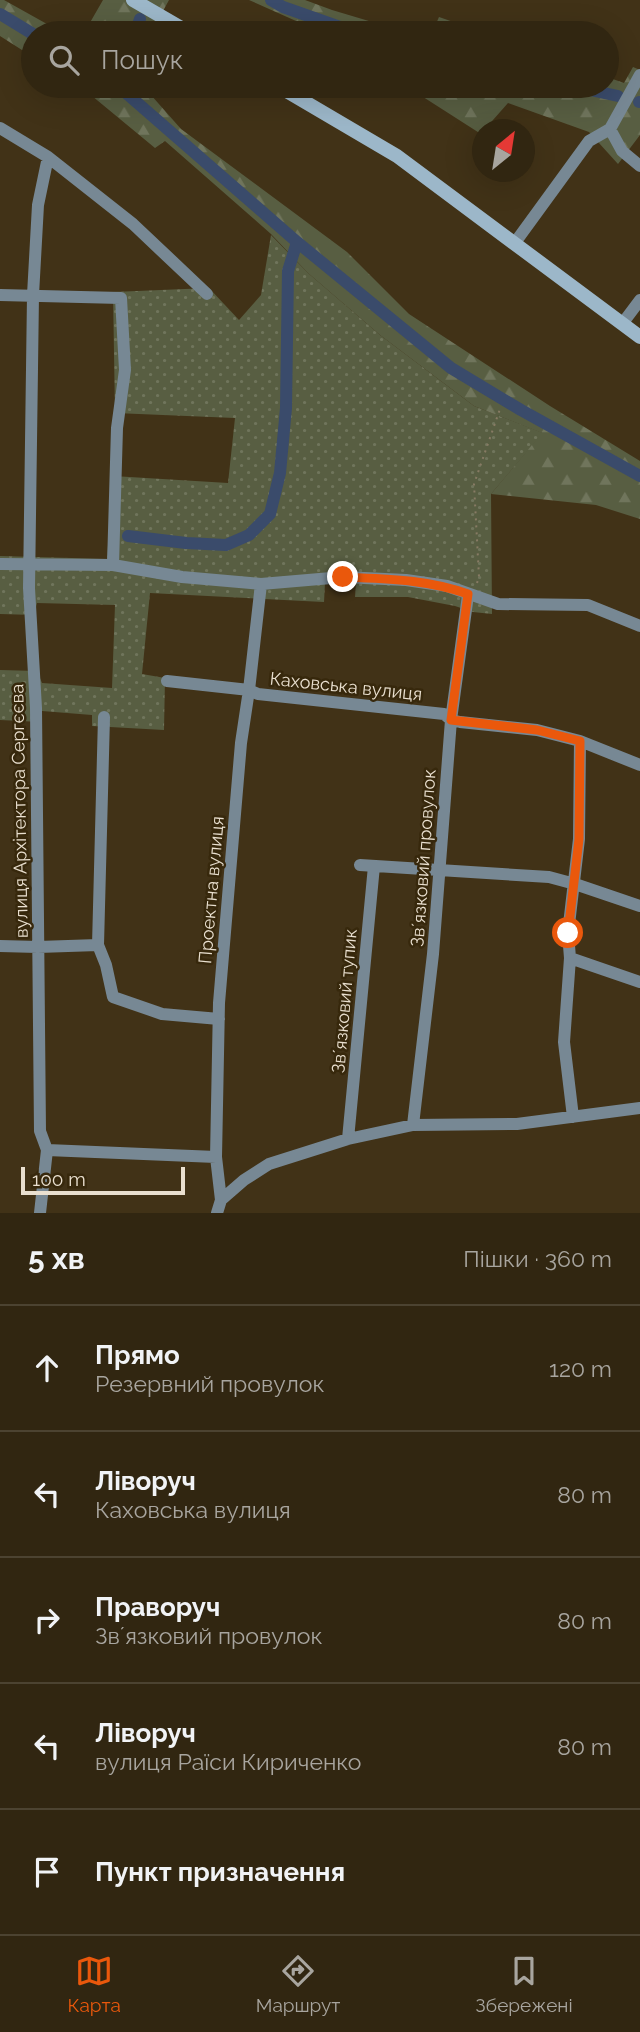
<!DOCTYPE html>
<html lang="uk">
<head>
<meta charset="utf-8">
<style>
	:root { --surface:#312611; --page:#392e1a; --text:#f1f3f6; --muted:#a8a59f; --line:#4c4331; --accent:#ea580c }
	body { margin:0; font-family:Raleway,sans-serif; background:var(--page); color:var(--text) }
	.compass { position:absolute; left:472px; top:119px; width:63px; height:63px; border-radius:50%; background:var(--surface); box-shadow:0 7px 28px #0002; rotate:30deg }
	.scale { position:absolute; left:21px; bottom:18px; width:164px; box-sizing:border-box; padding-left:7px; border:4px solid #eae0d0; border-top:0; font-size:19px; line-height:24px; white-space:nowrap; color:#eae0d0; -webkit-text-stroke:5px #37280c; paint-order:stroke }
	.stop { position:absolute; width:21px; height:21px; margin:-16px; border:5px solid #ea580c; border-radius:50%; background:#fff }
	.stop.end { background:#ea580c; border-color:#fff; box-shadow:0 2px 7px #0008 }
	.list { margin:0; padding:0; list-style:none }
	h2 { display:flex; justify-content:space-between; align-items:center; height:91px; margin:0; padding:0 28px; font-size:30px }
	h2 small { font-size:23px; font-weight:400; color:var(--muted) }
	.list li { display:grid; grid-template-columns:46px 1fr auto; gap:21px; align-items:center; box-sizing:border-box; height:126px; padding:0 28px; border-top:2px solid var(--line) }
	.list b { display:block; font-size:26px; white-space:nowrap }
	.list p { margin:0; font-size:23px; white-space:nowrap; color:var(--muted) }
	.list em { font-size:23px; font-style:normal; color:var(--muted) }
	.icon { flex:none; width:38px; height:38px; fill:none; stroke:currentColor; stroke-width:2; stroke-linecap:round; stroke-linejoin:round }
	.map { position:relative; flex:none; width:640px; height:1213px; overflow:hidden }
	.search { position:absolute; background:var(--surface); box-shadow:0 7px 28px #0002; left:21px; right:21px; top:21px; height:77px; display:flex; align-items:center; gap:18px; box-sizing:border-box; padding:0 24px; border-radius:38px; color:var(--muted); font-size:26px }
	.sheet { height:721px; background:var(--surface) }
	nav { display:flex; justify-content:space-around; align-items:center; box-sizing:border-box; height:98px; border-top:2px solid var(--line); background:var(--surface); font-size:19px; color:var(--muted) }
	nav a { display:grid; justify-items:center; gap:4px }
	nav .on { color:var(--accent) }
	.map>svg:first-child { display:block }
</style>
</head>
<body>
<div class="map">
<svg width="640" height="1213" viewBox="0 0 640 1213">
	<defs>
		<pattern id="grass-dots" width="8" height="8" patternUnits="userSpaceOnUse" patternTransform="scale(1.75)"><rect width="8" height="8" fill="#585e42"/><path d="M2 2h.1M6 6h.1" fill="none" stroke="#70755c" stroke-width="1.8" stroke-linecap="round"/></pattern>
		<pattern id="forest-firs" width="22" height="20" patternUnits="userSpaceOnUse" patternTransform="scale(1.75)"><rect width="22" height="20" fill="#585e42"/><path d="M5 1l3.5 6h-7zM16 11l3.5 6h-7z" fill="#70755c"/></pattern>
	</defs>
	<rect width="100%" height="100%" fill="#413217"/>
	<path fill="url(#grass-dots)" d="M 271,235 L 308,273 L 380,335 L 474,406 L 543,433 L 491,494 L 492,614 L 473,612 L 455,606 L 408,597 L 355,597 L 356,583 L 325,583 L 324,602 L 150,593 L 142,674 L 165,678 L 164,730 L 92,726 L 92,715 L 42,711 L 41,722 L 0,720 L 0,670 L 37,671 L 42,683 L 112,688 L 115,605 L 37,603 L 34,615 L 0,614 L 0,556 L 107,559 L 113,476 L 228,483 L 235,418 L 115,413 L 113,292 L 209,288 L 239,320 L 261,295 Z"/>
	<path fill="url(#forest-firs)" d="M 0,0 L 4,0 L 63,33 L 33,33 L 33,57 L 0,36 Z
		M 103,0 L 169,0 L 151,33 L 84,33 Z
		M 249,0 L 305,0 L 332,10 L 409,33 L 323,33 Z
		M 439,17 L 485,33 L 432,33 Z
		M 633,67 L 640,70 L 640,135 L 618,164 L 589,132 L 508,103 L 485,129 L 482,130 L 481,134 L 406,86 L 607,86 L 607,77 L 624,83 Z
		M 80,86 L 143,86 L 181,129 L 347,252 L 409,314 L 550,406 L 640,461 L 640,519 L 596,505 L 491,494 L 542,433 L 474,406 L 380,335 L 308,273 L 271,234 L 165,141 L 155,148 Z"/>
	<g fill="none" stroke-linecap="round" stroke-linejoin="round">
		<path stroke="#3a4b6b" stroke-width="12" d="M 271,0 L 283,7 L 357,33
			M 0,14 L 33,34
			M 135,33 L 140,19
			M 118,86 L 297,242 L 451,368 L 521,410 L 640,476
			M 572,86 L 618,96
			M 639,102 L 640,102
			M 128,536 L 186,543 L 226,545 L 249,535 L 270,514 L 280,473 L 286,408 L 288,271 L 297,242"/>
		<path stroke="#877b64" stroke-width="2" stroke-dasharray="2 5" stroke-linecap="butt" d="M 477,583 L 479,577 L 474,484 L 501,406"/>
		<path stroke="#778894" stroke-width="12" d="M 0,128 L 48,157 L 133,224 L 207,294
			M 610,129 L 622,151 L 640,166
			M 514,244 L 589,141 L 610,129 L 640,75
			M 0,295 L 121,298 L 125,370 L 117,428 L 113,565
			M 622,324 L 640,300
			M 0,564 L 113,565 L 182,577 L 261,584 L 343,577 L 406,580 L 447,586 L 498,604 L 588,605 L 640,626
			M 167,681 L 249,690 L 258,694 L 444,714 L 451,720 L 460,722 L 537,730 L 580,741 L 640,765
			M 104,717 L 98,945 L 106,965 L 113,997 L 162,1014 L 219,1019
			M 360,865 L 549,877 L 575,884 L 640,906
			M 0,946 L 38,947 L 98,945
			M 570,958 L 640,982
			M 573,1117 L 564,1042 L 570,958 L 568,933 L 579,839 L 580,741
			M 413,1125 L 433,954 L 451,720 L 468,595
			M 348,1139 L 374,866
			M 47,1150 L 216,1157
			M 221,1200 L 216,1157 L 219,1003 L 241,743 L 249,690 L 261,584
			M 40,1213 L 47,1150 L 40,1131 L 36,708 L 29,588 L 33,295 L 38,205 L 48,157
			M 217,1213 L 221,1200 L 244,1180 L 269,1164 L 348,1139 L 413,1125 L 517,1124 L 640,1108"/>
		<path stroke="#9cb7c9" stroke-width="14" d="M 133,0 L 190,33
			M 278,86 L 397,156 L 640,337"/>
	</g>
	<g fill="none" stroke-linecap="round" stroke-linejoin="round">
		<path stroke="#ea580c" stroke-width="9" d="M 343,577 C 386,579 427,579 468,594 L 451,720 L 537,730 L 580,741 L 579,839 L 568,933"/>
	</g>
	<g text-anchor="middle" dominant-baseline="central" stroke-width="5" stroke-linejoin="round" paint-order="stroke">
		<g font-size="18" fill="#eae0d0" stroke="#37280c">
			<text transform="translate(346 686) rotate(6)">Каховська вулиця</text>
			<text transform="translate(19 811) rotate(-91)">вулиця Архітектора Сергєєва</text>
			<text transform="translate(423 858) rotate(-86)">Звʼязковий провулок</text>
			<text transform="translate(211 890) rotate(-85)">Проектна вулиця</text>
			<text transform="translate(344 1001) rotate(-85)">Звʼязковий тупик</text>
		</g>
	</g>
</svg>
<svg class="compass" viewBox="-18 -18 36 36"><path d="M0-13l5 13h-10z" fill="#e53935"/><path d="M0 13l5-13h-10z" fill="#a8a59f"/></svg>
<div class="scale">100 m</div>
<div class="stop" style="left:568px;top:933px"></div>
<div class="stop end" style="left:343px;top:577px"></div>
<div class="search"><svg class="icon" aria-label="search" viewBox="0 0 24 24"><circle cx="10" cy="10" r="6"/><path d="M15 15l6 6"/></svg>Пошук</div>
</div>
<section class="sheet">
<h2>5 хв<small>Пішки · 360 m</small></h2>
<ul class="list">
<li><svg class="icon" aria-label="ahead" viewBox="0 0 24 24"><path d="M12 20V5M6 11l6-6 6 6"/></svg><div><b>Прямо</b><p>Резервний провулок</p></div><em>120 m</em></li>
<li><svg class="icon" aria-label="left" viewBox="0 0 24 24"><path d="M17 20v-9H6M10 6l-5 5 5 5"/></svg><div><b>Ліворуч</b><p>Каховська вулиця</p></div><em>80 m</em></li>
<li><svg class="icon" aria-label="right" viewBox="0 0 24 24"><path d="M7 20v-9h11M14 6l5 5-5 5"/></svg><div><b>Праворуч</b><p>Звʼязковий провулок</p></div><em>80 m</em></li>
<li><svg class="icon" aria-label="left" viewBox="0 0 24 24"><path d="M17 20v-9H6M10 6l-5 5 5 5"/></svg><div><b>Ліворуч</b><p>вулиця Раїси Кириченко</p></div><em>80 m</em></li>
<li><svg class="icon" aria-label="arrive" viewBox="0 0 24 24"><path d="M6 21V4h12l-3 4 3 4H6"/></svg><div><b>Пункт призначення</b></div></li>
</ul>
</section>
<nav>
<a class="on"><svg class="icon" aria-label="map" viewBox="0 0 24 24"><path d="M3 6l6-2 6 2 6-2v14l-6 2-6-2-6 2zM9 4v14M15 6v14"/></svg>Карта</a>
<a><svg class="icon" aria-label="directions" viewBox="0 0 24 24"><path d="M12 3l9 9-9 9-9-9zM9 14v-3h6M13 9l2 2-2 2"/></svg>Маршрут</a>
<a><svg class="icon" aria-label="saved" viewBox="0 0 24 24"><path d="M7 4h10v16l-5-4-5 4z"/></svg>Збережені</a>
</nav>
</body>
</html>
